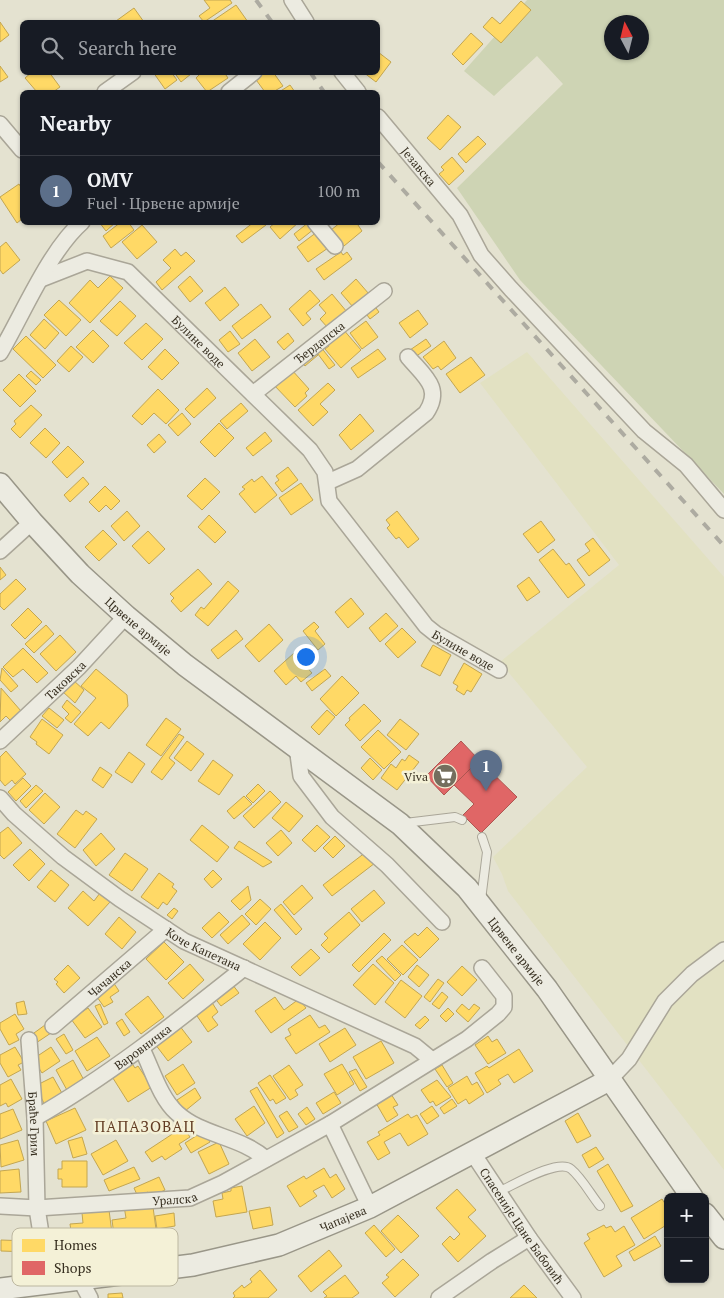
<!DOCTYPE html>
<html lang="en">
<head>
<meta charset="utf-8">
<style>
	:root { --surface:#171b24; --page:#20242c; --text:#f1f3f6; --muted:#9ea1a6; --line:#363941; --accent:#0b8043 }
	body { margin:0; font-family:"PT Serif",serif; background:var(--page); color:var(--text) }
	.controls { position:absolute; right:15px; bottom:15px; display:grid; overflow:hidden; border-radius:8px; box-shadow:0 1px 4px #0004 }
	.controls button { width:45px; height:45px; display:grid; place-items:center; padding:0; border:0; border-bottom:1px solid var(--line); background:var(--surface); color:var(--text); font:25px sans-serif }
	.compass { position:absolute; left:604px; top:15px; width:45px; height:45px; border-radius:50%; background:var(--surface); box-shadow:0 1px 4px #0004; rotate:353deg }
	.you { position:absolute; left:305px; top:656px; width:18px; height:18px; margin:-12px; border:4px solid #fff; border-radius:50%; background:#1a73e8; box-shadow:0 0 0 8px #1a73e833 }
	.badge { display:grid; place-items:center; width:32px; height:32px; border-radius:50%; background:var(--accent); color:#fff; font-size:16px; font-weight:700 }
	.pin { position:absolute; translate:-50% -41px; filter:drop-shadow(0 1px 2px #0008) }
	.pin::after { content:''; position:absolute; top:26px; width:18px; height:15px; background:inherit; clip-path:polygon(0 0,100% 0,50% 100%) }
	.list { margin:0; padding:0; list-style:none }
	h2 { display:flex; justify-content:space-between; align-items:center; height:65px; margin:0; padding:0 20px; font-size:21px }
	h2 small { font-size:16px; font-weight:400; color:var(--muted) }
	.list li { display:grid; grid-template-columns:32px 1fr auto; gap:15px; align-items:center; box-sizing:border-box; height:70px; padding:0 20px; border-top:1px solid var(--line) }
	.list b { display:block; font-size:19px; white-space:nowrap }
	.list p { margin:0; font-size:16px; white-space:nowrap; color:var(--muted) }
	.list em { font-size:16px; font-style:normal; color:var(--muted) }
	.icon { flex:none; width:28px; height:28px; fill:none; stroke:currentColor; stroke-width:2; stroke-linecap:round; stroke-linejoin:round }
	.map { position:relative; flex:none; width:724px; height:1298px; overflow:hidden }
	.search { position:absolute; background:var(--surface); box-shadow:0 1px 4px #0004; left:20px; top:20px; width:360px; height:55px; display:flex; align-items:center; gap:12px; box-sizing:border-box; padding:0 18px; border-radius:8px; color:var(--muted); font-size:19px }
	.panel { position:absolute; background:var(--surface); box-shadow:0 1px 4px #0004; left:20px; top:90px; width:360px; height:135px; border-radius:8px }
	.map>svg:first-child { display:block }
</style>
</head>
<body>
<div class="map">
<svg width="724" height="1298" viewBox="0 0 724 1298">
	<rect width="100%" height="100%" fill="#e4e2d0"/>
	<path fill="#e2e1c2" d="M 527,352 L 724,577 L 724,1170 L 508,891 L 502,874 L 493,857 L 587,767 L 500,662 L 619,565 L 480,383 Z"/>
	<path fill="#ced4b4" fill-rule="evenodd" d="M 527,0 L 724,0 L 724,494 L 520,280 L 457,188 L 563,84 L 537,56 L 494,96 L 464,71 ZM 612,22 L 642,22 L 642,52 L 612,52 Z"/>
	<path fill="#ffd966" stroke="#c3a651" d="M 204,0 L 230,0 L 232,3 L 204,22 L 199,16 L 210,8 Z
		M 521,1 L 531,10 L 501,43 L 483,27 L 492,17 L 500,24 Z
		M 236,5 L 248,22 L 211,22 Z
		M 134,8 L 144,22 L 117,22 L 116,21 Z
		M 0,22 L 9,35 L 0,42 Z
		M 471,33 L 483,44 L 463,65 L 452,54 Z
		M 378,52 L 391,62 L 376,82 L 363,72 L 378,72 Z
		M 0,66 L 8,77 L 0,82 Z
		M 32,72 L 49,72 L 60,87 L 53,92 L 37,92 L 25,78 Z
		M 153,72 L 171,72 L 177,80 L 165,89 Z
		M 174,72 L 190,72 L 191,74 L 181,82 Z
		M 202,72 L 224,72 L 228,78 L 207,92 L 196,78 Z
		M 260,72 L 273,72 L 283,86 L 273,92 L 265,92 L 254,77 Z
		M 290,85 L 295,92 L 279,92 Z
		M 448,115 L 461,127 L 440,150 L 427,138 Z
		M 478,136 L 486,144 L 466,163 L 458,154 Z
		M 452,157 L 464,171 L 449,185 L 439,174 L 444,170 L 441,167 Z
		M 19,184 L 22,189 L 22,219 L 17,223 L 0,197 Z
		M 99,222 L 116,222 L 106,231 Z
		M 121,222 L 128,222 L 134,230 L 111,248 L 103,236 Z
		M 254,222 L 264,222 L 266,225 L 242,243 L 236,236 Z
		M 276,222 L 299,222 L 280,239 L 270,227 Z
		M 309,222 L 314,229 L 299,241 L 294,234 Z
		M 341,222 L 356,222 L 362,231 L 344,246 L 331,230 Z
		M 142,225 L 157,242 L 137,259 L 122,242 Z
		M 317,232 L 328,248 L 308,262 L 297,247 Z
		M 6,242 L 20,260 L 3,274 L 0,270 L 0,247 Z
		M 175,249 L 181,256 L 186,252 L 195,261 L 162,290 L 156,282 L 171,268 L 163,260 Z
		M 341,252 L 343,255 L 347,252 L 352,259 L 324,280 L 316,269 Z
		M 110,276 L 123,288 L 90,323 L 69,303 L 90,280 L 98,288 Z
		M 190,276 L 203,291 L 190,302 L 178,287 Z
		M 356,279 L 369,294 L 353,307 L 341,293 Z
		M 225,287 L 239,305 L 220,321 L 205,303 Z
		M 310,290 L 320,301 L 306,313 L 311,319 L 303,326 L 289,309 Z
		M 332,294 L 347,312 L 328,328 L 320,319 L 326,313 L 319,305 Z
		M 59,300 L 81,320 L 66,336 L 44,315 Z
		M 120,301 L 136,316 L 117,336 L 100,321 Z
		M 261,304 L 271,317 L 242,339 L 232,326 Z
		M 373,304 L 379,312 L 370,319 L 364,311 Z
		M 418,310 L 428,324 L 410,338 L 399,323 Z
		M 44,319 L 59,333 L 45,349 L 30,335 Z
		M 366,321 L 378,337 L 362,349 L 350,333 Z
		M 146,323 L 163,339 L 142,360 L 124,343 Z
		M 342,328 L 361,350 L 341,368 L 325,349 L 329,346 L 326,342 Z
		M 93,330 L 109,346 L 93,363 L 76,347 Z
		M 230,331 L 240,344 L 228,352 L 219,340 Z
		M 288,333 L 294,341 L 284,350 L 277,342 Z
		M 26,336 L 56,365 L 43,378 L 13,349 Z
		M 255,339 L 270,357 L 252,371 L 238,353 Z
		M 426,339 L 431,346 L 415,357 L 410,350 Z
		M 444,341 L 456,358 L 441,370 L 438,366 L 433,369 L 423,357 Z
		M 71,346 L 83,357 L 69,372 L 57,361 Z
		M 320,346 L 335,365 L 329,369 L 315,350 Z
		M 165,349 L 179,363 L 162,380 L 148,367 Z
		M 312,349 L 318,355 L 305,366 L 300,360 Z
		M 378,349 L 386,359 L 358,378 L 351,368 Z
		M 471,357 L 485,375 L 460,393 L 446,374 Z
		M 291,369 L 309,389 L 305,393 L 307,396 L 295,407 L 272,383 Z
		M 31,371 L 41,380 L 36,385 L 26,376 Z
		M 19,374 L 36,391 L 20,407 L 3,390 Z
		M 328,383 L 335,390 L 320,404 L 328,412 L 313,426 L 298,410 Z
		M 207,388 L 216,398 L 194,418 L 185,409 Z
		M 158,389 L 179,410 L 166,424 L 154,413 L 142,425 L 132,416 Z
		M 241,403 L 248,411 L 227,429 L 220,421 Z
		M 31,405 L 42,415 L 20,438 L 11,429 L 16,424 L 14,421 Z
		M 182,413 L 191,424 L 178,436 L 168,425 Z
		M 360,414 L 374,431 L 351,450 L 339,435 Z
		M 219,423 L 234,438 L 215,457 L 200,442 Z
		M 45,428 L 60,443 L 46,458 L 30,443 Z
		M 265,432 L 272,441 L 253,456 L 246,448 Z
		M 159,434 L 166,442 L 154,453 L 147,445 Z
		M 68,446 L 84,462 L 67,478 L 52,462 Z
		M 288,467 L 298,480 L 282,492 L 275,483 L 279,480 L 276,476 Z
		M 262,476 L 277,495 L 255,513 L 239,494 L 245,489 L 242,487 L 252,479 L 254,482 Z
		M 83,477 L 89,484 L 70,502 L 64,495 Z
		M 205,478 L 220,492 L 202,510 L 187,496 Z
		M 301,483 L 313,500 L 291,515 L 279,498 Z
		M 105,486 L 120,501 L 111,510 L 106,505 L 99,512 L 89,502 Z
		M 127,511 L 140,526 L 124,541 L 111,526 Z
		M 397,511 L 419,539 L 408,548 L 399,537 L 396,539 L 387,528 L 390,525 L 386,520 Z
		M 209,515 L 226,532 L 215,543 L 198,527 Z
		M 541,521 L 555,540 L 538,553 L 523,534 Z
		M 103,530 L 117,544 L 99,561 L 85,547 Z
		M 148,531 L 165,549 L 149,564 L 132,546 Z
		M 593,538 L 610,560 L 589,576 L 577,560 L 590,551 L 585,544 Z
		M 553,549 L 566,565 L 569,563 L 585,585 L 568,598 L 539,560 Z
		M 0,567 L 6,575 L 0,580 Z
		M 198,569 L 212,584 L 181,612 L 171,601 L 174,598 L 170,594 Z
		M 529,577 L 540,592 L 527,601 L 517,586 Z
		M 16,579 L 26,589 L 4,610 L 0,606 L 0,594 Z
		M 228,581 L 239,591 L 208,626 L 195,615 L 201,607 L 204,609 Z
		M 351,598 L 364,614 L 348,628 L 335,612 Z
		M 28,608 L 42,622 L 25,639 L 11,625 Z
		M 386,613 L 398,626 L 380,642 L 369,628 Z
		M 314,622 L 319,627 L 315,631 L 325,644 L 318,650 L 303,631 Z
		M 269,624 L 283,640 L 259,662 L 245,646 Z
		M 46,625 L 54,634 L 34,653 L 25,644 Z
		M 402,628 L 416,642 L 398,658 L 385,644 Z
		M 236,630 L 243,639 L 218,659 L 211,650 Z
		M 60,635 L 76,652 L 56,671 L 40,654 Z
		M 433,645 L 451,655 L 440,676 L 421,666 Z
		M 23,648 L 48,673 L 37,683 L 23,669 L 13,677 L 3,667 Z
		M 294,653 L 312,673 L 301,682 L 296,676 L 286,685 L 274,671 Z
		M 464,663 L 482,674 L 471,692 L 467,690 L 464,695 L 456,690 L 458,686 L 453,683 Z
		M 2,668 L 18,686 L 11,692 L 0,680 Z
		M 96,669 L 127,695 L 128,706 L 109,729 L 101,722 L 88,736 L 74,724 L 96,698 L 81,686 Z
		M 325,669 L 331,676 L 312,691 L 306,683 Z
		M 342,676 L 359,693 L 336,716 L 320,699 Z
		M 73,680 L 84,690 L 75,703 L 62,691 Z
		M 1,688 L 21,711 L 10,720 L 6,716 L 0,722 Z
		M 67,700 L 81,712 L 71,723 L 65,718 L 69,714 L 62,707 Z
		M 364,704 L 381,721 L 360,741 L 345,725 L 350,720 L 349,718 Z
		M 49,708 L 64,720 L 57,728 L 42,716 Z
		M 327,710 L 335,717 L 319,735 L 311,727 Z
		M 166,718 L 181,729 L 161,756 L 146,745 Z
		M 42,719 L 63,735 L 49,754 L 36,744 L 37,742 L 30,737 Z
		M 400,719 L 419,734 L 406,750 L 387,735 Z
		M 378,730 L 401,752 L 384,769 L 361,747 Z
		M 179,734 L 184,737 L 169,758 L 175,763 L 162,780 L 151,772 Z
		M 187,741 L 204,754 L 191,771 L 174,758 Z
		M 6,751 L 26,774 L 15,784 L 12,780 L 5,786 L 0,780 L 0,757 Z
		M 129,752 L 145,764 L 132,783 L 115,772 Z
		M 409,755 L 419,762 L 397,790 L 381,778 L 391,764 L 396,768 L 402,759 L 405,761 Z
		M 370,758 L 382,770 L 373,780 L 361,768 Z
		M 213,760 L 233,775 L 219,795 L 198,781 Z
		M 100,767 L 112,775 L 103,788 L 92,780 Z
		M 23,778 L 31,786 L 16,801 L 8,792 Z
		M 258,784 L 265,791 L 253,803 L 246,796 Z
		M 36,785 L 43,791 L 26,808 L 20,801 Z
		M 270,791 L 281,802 L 254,828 L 243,816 Z
		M 45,793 L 60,807 L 44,824 L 29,810 Z
		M 244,796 L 252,804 L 234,819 L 227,811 Z
		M 286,802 L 303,816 L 289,832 L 272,818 Z
		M 76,810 L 83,815 L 86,811 L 97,819 L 75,848 L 57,834 Z
		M 202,825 L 229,847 L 217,862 L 190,840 Z
		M 317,825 L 330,837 L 315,852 L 302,840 Z
		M 8,827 L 22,843 L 4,859 L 0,855 L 0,833 Z
		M 281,830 L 292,843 L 278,856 L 266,843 Z
		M 101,833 L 115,849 L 96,866 L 83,850 Z
		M 335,836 L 345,846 L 333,858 L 323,848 Z
		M 239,841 L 272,862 L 263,867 L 234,848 Z
		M 30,849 L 45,864 L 29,881 L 13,865 Z
		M 366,852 L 375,863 L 332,896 L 323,885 Z
		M 125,853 L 148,869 L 132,891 L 109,875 Z
		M 51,870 L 69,885 L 55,902 L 37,887 Z
		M 213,870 L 222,879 L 212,888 L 204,879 Z
		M 159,873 L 174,884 L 172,887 L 177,891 L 167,905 L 163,902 L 158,909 L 141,897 Z
		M 302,885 L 313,898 L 294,915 L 283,902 Z
		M 248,886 L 251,900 L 240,910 L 231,901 Z
		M 374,890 L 385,903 L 362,922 L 351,909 Z
		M 83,891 L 94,901 L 100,893 L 110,902 L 88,926 L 68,908 Z
		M 260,899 L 271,909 L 256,925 L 245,914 Z
		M 281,904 L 302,929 L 296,935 L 274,910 Z
		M 174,908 L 178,911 L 172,919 L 167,915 Z
		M 219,912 L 229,922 L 212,938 L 202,928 Z
		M 349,912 L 360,925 L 329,953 L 321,945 L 328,938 L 324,934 Z
		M 242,915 L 250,924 L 228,944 L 220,935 Z
		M 119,917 L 136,932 L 122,949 L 105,934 Z
		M 265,922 L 281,938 L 260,960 L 243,944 Z
		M 427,927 L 439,939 L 420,958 L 404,942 L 415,933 L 418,936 Z
		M 384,933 L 391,940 L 359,972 L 352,965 Z
		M 164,942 L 184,962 L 166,980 L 146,959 Z
		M 402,945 L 418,960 L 403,975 L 387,959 Z
		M 311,949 L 320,958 L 300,976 L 291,967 Z
		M 382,956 L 401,975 L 395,981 L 376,961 Z
		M 190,964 L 204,980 L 183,999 L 168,983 Z
		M 373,964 L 394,983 L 375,1005 L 353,985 Z
		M 68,965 L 80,978 L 64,993 L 56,984 L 58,982 L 54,979 Z
		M 417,965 L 429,975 L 419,987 L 408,977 Z
		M 462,966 L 477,980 L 462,996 L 447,982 Z
		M 438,979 L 444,983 L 430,1002 L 424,997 Z
		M 401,980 L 422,996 L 405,1018 L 385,1002 Z
		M 113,982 L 119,991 L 110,997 L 113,1002 L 104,1007 L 95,994 Z
		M 232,984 L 239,993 L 221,1006 L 214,997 Z
		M 442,992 L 448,997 L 439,1009 L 432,1004 Z
		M 148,996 L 164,1017 L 141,1034 L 125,1014 Z
		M 275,997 L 284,1010 L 299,999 L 306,1008 L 271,1033 L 255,1011 Z
		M 24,1001 L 27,1014 L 18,1015 L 16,1003 Z
		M 211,1001 L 218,1012 L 212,1017 L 218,1025 L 208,1032 L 195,1013 Z
		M 100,1004 L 108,1023 L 104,1025 L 95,1006 Z
		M 462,1004 L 469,1010 L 474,1004 L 480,1008 L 468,1022 L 456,1011 Z
		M 88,1008 L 102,1027 L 85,1038 L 71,1019 Z
		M 448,1008 L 454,1014 L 446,1022 L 440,1016 Z
		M 15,1014 L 24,1029 L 16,1034 L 19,1040 L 9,1045 L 0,1029 L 0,1023 Z
		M 310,1015 L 319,1028 L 325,1025 L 330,1032 L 296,1054 L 285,1038 L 291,1035 L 288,1029 Z
		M 425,1016 L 429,1020 L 420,1029 L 415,1025 Z
		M 122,1019 L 130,1032 L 124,1036 L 116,1023 Z
		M 45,1025 L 51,1033 L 33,1045 L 34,1033 Z
		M 179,1025 L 192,1042 L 168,1061 L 155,1044 Z
		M 345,1028 L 356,1045 L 330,1062 L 319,1044 Z
		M 64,1034 L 73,1050 L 66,1054 L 56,1039 Z
		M 488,1036 L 492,1042 L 497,1039 L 506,1053 L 488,1064 L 475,1045 Z
		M 97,1037 L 110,1056 L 87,1071 L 75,1051 Z
		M 381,1041 L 394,1063 L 366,1079 L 353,1057 Z
		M 15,1047 L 24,1062 L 18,1065 L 21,1070 L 8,1077 L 0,1063 L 0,1055 Z
		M 51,1047 L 60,1061 L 42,1073 L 33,1059 Z
		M 519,1049 L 533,1071 L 514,1083 L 508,1074 L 498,1080 L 501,1084 L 487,1093 L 475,1073 L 487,1066 L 489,1068 Z
		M 73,1060 L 85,1082 L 68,1092 L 56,1070 Z
		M 131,1062 L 135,1068 L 138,1066 L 152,1087 L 128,1102 L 111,1075 Z
		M 183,1064 L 195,1083 L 177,1095 L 165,1076 Z
		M 342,1064 L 354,1084 L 337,1095 L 324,1074 Z
		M 289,1065 L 303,1085 L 295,1090 L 298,1095 L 290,1100 L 273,1076 Z
		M 442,1065 L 453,1083 L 447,1087 L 435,1069 Z
		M 356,1069 L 367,1087 L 360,1091 L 349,1072 Z
		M 270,1075 L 286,1098 L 276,1104 L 273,1099 L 270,1101 L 258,1083 Z
		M 467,1076 L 472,1085 L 477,1082 L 484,1094 L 469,1104 L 466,1099 L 458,1104 L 448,1088 Z
		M 53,1077 L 63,1095 L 45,1105 L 35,1086 Z
		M 11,1079 L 22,1099 L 8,1107 L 6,1103 L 0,1106 L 0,1085 Z
		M 437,1080 L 451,1097 L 436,1106 L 433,1101 L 430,1103 L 421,1090 Z
		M 257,1087 L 284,1133 L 277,1138 L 250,1091 Z
		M 195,1088 L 201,1098 L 185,1111 L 177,1100 Z
		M 334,1092 L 341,1103 L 323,1114 L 316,1103 Z
		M 391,1094 L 398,1105 L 393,1107 L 398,1115 L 387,1122 L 376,1103 Z
		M 452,1099 L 457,1106 L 444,1114 L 440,1108 Z
		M 254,1106 L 265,1123 L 247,1136 L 235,1119 Z
		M 432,1106 L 439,1116 L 427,1124 L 420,1114 Z
		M 307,1107 L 315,1119 L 306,1125 L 298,1114 Z
		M 75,1108 L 86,1130 L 56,1144 L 46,1121 Z
		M 13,1109 L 22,1130 L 0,1139 L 0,1114 Z
		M 287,1111 L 298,1127 L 289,1132 L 279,1116 Z
		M 578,1113 L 591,1136 L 577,1143 L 565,1121 Z
		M 408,1114 L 411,1118 L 417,1115 L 428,1134 L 408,1146 L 400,1133 L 384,1142 L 390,1153 L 378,1160 L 367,1142 L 380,1135 L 378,1132 Z
		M 183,1127 L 190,1137 L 179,1144 L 182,1149 L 165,1160 L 162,1156 L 152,1162 L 145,1152 Z
		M 204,1131 L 210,1142 L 191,1153 L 185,1143 Z
		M 82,1137 L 87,1154 L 73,1158 L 68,1141 Z
		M 18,1140 L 24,1160 L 1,1167 L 0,1145 Z
		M 116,1140 L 128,1161 L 103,1175 L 91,1154 Z
		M 219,1142 L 229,1164 L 209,1174 L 198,1152 Z
		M 596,1147 L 604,1159 L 589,1168 L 582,1155 Z
		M 62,1161 L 87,1161 L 87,1187 L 62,1187 L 62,1179 L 58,1179 L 58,1169 L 62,1169 Z
		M 608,1164 L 633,1206 L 621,1212 L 597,1171 Z
		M 134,1167 L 140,1179 L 109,1191 L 104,1180 Z
		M 324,1168 L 330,1178 L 336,1174 L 345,1189 L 332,1198 L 324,1185 L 313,1191 L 317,1196 L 300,1207 L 287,1186 L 304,1176 L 306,1179 Z
		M 19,1169 L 21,1192 L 0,1193 L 0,1171 Z
		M 159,1177 L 165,1190 L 150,1197 L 148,1192 L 138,1197 L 134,1188 Z
		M 242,1186 L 247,1212 L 216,1217 L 213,1201 L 223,1199 L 222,1193 L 231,1191 L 231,1188 Z
		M 457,1189 L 476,1210 L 468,1217 L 486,1236 L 458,1262 L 442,1244 L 450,1236 L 454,1240 L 460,1234 L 436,1208 Z
		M 662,1199 L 668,1208 L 668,1224 L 644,1239 L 631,1218 Z
		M 132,1205 L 132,1210 L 153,1207 L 158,1244 L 116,1250 L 112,1220 L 126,1218 L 124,1206 Z
		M 270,1207 L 273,1225 L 253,1229 L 249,1211 Z
		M 109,1210 L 114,1249 L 95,1251 L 94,1242 L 73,1245 L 70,1224 L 83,1223 L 82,1213 Z
		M 174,1213 L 175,1226 L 157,1229 L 155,1216 Z
		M 398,1215 L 419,1236 L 401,1253 L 381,1231 Z
		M 374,1225 L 395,1249 L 386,1257 L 365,1233 Z
		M 604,1225 L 606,1228 L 611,1226 L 615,1232 L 624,1226 L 635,1245 L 616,1256 L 622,1266 L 604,1277 L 584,1243 L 590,1239 L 587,1234 Z
		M 655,1236 L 661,1246 L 634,1261 L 629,1252 Z
		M 1,1240 L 29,1241 L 29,1252 L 1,1251 Z
		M 329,1250 L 342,1266 L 311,1292 L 298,1276 Z
		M 403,1259 L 419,1275 L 395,1297 L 382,1283 L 389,1277 L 386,1275 Z
		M 260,1270 L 277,1290 L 268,1298 L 233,1298 L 235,1296 L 233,1293 L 242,1285 L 244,1288 L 252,1282 L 250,1279 Z
		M 345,1275 L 359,1293 L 352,1298 L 324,1298 L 327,1296 L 323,1292 Z
		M 524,1285 L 537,1298 L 510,1298 Z
		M 122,1293 L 123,1298 L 108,1298 L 108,1294 Z"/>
	<path fill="#e06666" stroke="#ae5651" d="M 461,741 L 479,760 L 444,795 L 426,776 Z
		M 479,760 L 517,797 L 481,833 L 463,815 L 474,804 L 454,785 Z"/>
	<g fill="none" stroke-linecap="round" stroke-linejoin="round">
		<g stroke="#aaa698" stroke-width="10">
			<path id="lane" d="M 405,823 L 455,817 L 462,820
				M 481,900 L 487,852 L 482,837
				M 498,1192 C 512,1186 558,1158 571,1169 C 582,1178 591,1195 600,1206"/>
		</g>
		<g stroke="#aaa698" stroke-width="18">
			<g id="street">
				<path d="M 292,0 L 306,22"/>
				<path d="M 342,72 L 358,92"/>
				<path d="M 105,92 L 133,72"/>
				<path d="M 229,92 L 254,72"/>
				<path id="s1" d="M 378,117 L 460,215 L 481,255 L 511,289 L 644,431 L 686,465 L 724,510"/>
				<path d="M 0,124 L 22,150"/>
				<path d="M 315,222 L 335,246"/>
				<path id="s2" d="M 41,279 L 87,261 L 128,272 L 310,450 L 325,472 L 329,501 L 426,626 L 436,634 L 499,670"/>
				<path d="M 0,353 C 23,314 49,251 82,222"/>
				<path id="s3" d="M 253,394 L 384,291"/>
				<path d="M 328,482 L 357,469 L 426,413 C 443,388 424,376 408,357"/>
				<path d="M 0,551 L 32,522"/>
				<path id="s4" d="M 0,741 L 79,667 L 126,616"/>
				<path d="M 297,747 L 301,776 L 332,817 L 387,865 L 442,922"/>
				<path id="s5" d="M 0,798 L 14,814 L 63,857 L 120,899 L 184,941 L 415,1046 L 432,1060"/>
				<path id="s6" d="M 53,1026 L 166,929"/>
				<path id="s7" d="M 29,1040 L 35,1118 L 37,1208 L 44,1253 L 53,1284"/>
				<path d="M 142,1049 C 152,1069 160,1098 177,1113 C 202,1136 240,1136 266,1159"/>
				<path d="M 609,1080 L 629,1059 L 665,1001 L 692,974 L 724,950"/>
				<path id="s8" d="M 35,1118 C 110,1075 176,1022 244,968"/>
				<path d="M 330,1124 L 467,1039 L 498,1014 L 504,1007 L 504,996 L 482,968"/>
				<path id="s9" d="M 472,1152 L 529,1238 L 573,1298"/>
				<path id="s10" d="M 0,1206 L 37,1208 L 190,1198 L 223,1183 L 330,1124 L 370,1207"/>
				<path d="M 81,1281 L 90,1298"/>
				<path d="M 439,1298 L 492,1261 L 529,1238"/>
			</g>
		</g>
		<g stroke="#999688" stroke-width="24">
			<g id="secondary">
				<path id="s11" d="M 0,484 L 32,522 L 80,574 L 126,616 L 185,665 L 400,824 L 467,888 L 547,989 L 692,1197"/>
				<path d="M 705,1214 L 724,1238"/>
				<path id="s12" d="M 0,1289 L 193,1265 L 279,1245 L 370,1207 L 609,1080"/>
			</g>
		</g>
		<use href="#lane" stroke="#ecebe1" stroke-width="8"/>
		<use href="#street" stroke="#ecebe1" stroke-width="15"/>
		<use href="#secondary" stroke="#ecebe1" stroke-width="21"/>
		<path stroke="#adaba1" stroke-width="4" stroke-dasharray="9 9" stroke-linecap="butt" d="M 256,0 L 272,22
			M 310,72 L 324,92
			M 378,162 L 724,546"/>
	</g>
	<defs>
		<g id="supermarket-disc" transform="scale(1.25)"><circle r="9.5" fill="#746e5e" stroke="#f4f1d7"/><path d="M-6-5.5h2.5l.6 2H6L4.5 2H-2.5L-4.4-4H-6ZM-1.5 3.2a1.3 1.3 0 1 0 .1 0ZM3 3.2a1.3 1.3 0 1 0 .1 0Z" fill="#fff"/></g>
	</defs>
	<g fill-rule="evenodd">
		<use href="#supermarket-disc" x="445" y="776"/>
	</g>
	<g text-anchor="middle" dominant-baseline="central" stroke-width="5" stroke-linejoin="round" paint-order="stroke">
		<g font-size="12" fill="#383021" stroke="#f4f1d7">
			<text stroke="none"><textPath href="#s1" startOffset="64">Језавска</textPath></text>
			<text stroke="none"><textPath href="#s2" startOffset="191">Булине воде</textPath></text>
			<text stroke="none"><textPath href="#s3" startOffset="84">Ђердапска</textPath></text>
			<text stroke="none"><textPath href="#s11" startOffset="199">Црвене армије</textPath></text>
			<text stroke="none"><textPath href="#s2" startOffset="605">Булине воде</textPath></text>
			<text stroke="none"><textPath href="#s4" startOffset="89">Таковска</textPath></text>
			<text stroke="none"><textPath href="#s5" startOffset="255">Коче Капетана</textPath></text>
			<text stroke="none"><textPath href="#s11" startOffset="700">Црвене армије</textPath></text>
			<text stroke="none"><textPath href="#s6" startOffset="74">Чачанска</textPath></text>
			<text stroke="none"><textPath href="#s8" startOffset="129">Варовничка</textPath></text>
			<text stroke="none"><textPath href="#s7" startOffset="84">Браће Грим</textPath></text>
			<text stroke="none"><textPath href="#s10" startOffset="175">Уралска</textPath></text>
			<text stroke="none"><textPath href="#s12" startOffset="352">Чапајева</textPath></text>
			<text stroke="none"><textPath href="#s9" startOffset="89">Спасеније Цане Бабовић</textPath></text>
		</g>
		<g font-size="12" fill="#383021" stroke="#f4f1d7" text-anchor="end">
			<text x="428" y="776">Viva</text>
		</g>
		<g font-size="15" letter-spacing="1" fill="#623c23" stroke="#f4f1d7">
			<text x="145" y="1126">ПАПАЗОВАЦ</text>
		</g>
	</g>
	<rect x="12" y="1228" width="166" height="58" rx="8" fill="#f4f1d7" stroke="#bcb7a0" stroke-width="1"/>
	<rect x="22" y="1239" width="23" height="13" fill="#ffd966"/>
	<rect x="22" y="1261" width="23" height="14" fill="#e06666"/>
	<g font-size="14" fill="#383021">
		<text x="54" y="1250">Homes</text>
		<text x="54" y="1273">Shops</text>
	</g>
</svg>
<div class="controls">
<button>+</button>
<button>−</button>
</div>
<svg class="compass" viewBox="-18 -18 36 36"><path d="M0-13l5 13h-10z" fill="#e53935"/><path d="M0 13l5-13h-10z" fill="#9ea1a6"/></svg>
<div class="you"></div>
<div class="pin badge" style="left:486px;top:791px;background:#5c6f8a">1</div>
<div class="search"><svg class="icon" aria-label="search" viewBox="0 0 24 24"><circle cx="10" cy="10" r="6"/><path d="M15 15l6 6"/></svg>Search here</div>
<section class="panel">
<h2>Nearby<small></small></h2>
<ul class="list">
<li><span class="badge" style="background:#5c6f8a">1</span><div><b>OMV</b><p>Fuel · Црвене армије</p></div><em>100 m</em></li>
</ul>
</section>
</div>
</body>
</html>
